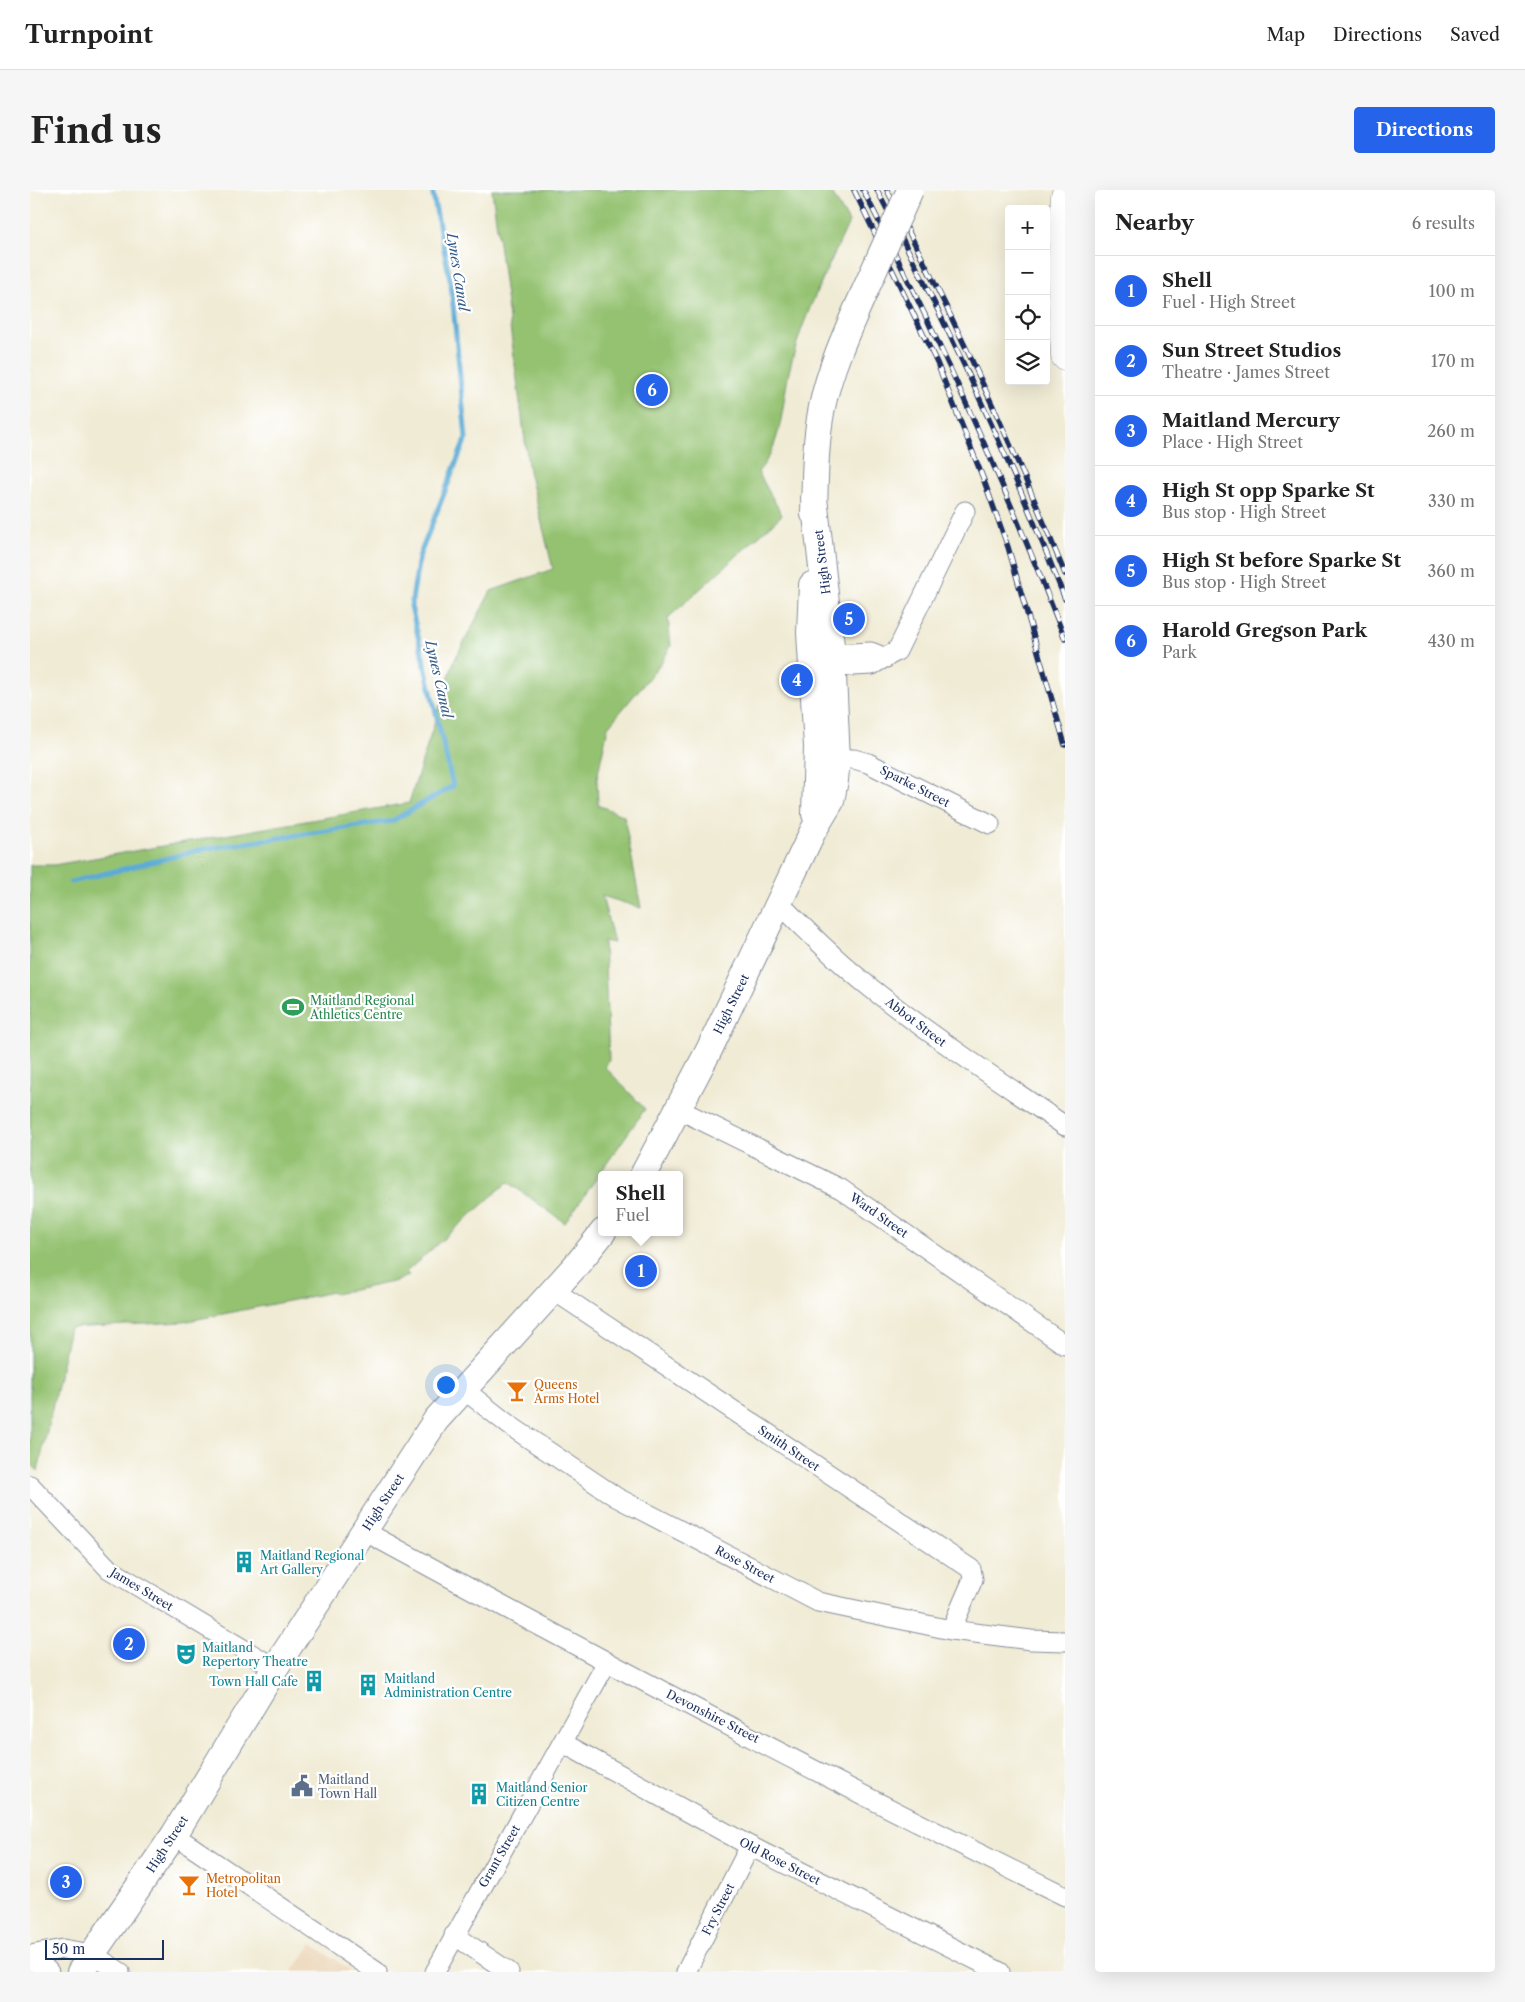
<!DOCTYPE html>
<html lang="en">
<head>
<meta charset="utf-8">
<style>
	:root { --surface:#fff; --page:#f6f6f6; --text:#222; --muted:#767676; --line:#e0e0e0; --accent:#2563eb }
	body { margin:0; font-family:"Libre Caslon Text",serif; background:var(--page); color:var(--text) }
	.controls { position:absolute; right:15px; top:15px; display:grid; overflow:hidden; border-radius:5px; box-shadow:0 5px 20px #0002 }
	.controls button { width:45px; height:45px; display:grid; place-items:center; padding:0; border:0; border-bottom:1px solid var(--line); background:var(--surface); color:var(--text); font:25px sans-serif }
	.scale { position:absolute; left:15px; bottom:12px; width:119px; box-sizing:border-box; padding-left:5px; border:2px solid #1b2f5e; border-top:0; font-size:14px; line-height:18px; white-space:nowrap; color:#1b2f5e; -webkit-text-stroke:4px #fff; paint-order:stroke }
	.you { position:absolute; left:415px; top:1194px; width:18px; height:18px; margin:-12px; border:4px solid #fff; border-radius:50%; background:#1a73e8; box-shadow:0 0 0 8px #1a73e833 }
	.badge { display:grid; place-items:center; width:32px; height:32px; border-radius:50%; background:var(--accent); color:#fff; font-size:16px; font-weight:700 }
	.pin { position:absolute; translate:-50% -50%; border:2px solid #fff; box-shadow:0 1px 5px #0006 }
	.popup { position:absolute; left:568px; top:981px; width:85px; height:65px; box-sizing:border-box; display:grid; place-content:center; border-radius:5px; background:var(--surface); filter:drop-shadow(0 1px 4px #0005); font-size:16px; white-space:nowrap; color:var(--muted) }
	.popup b { font-size:19px; color:var(--text) }
	.popup::after { content:''; position:absolute; left:50%; top:100%; margin-left:-10px; border:10px solid transparent; border-top-color:var(--surface) }
	.list { margin:0; padding:0; list-style:none }
	h2 { display:flex; justify-content:space-between; align-items:center; height:65px; margin:0; padding:0 20px; font-size:21px }
	h2 small { font-size:16px; font-weight:400; color:var(--muted) }
	.list li { display:grid; grid-template-columns:32px 1fr auto; gap:15px; align-items:center; box-sizing:border-box; height:70px; padding:0 20px; border-top:1px solid var(--line) }
	.list b { display:block; font-size:19px; white-space:nowrap }
	.list p { margin:0; font-size:16px; white-space:nowrap; color:var(--muted) }
	.list em { font-size:16px; font-style:normal; color:var(--muted) }
	.icon { flex:none; width:28px; height:28px; fill:none; stroke:currentColor; stroke-width:2; stroke-linecap:round; stroke-linejoin:round }
	.map { position:relative; flex:none; width:1035px; height:1782px; overflow:hidden; border-radius:5px }
	header { display:flex; align-items:center; gap:30px; box-sizing:border-box; height:70px; padding:0 25px; background:var(--surface); border-bottom:1px solid var(--line) }
	header strong { font-size:24px }
	nav { display:flex; gap:28px; margin-inline-start:auto; font-size:18px }
	.intro { display:flex; align-items:center; justify-content:space-between; box-sizing:border-box; height:120px; padding:0 30px }
	h1 { margin:0; font-size:35px }
	.button { padding:12px 22px; border-radius:5px; background:var(--accent); color:#fff; font-size:18px; font-weight:700 }
	main { display:flex; gap:30px; padding:0 30px }
	aside { flex:1; background:var(--surface); border-radius:5px; box-shadow:0 5px 20px #0002 }
	.map>svg:first-child { display:block }
</style>
</head>
<body>
<header>
<strong>Turnpoint</strong>
<nav><a>Map</a><a>Directions</a><a>Saved</a></nav>
</header>
<div class="intro"><h1>Find us</h1><a class="button">Directions</a></div>
<main>
<div class="map">
<svg width="1035" height="1782" viewBox="0 0 1035 1782">
	<rect width="100%" height="100%" fill="#fff"/>
	<filter id="ink" filterUnits="userSpaceOnUse"><feTurbulence type="fractalNoise" baseFrequency=".02" numOctaves="2"/><feDisplacementMap in="SourceGraphic" scale="10" xChannelSelector="R" yChannelSelector="G"/><feConvolveMatrix kernelMatrix="1 2 1 2 8 2 1 2 1" color-interpolation-filters="sRGB"/></filter>
	<filter id="wash" filterUnits="userSpaceOnUse"><feTurbulence type="fractalNoise" baseFrequency=".0096" numOctaves="4" result="noise"/><feDisplacementMap in="SourceGraphic" scale="20" xChannelSelector="R" yChannelSelector="G"/><feGaussianBlur stdDeviation="1.12" result="paint"/><feColorMatrix in="noise" values="0 0 0 0 0 0 0 0 0 0 0 0 0 0 0 0 0 1.4 0 .05"/><feComposite in="paint" operator="in"/></filter>
	<g filter="url(#wash)">
		<rect width="100%" height="100%" fill="#f0ebd4"/>
		<path fill="#ecd7ba" d="M 282,1754 L 323,1782 L 262,1782 Z"/>
		<path fill="#94c271" stroke="#587868" d="M 462,0 L 800,0 L 819,32 C 798,79 773,125 761,174 C 751,211 755,251 728,282 L 752,325 L 638,428 L 641,456 L 631,473 L 578,537 L 567,588 L 568,615 L 594,626 L 611,718 L 572,706 L 584,753 L 574,751 L 579,870 L 575,877 L 615,919 L 535,1033 L 478,992 L 376,1082 L 379,1085 L 367,1091 L 305,1104 L 303,1102 L 153,1132 L 40,1138 L 8,1281 L 0,1273 L 0,675 L 24,675 L 379,613 L 424,471 L 461,401 L 523,379 L 499,281 Z"/>
		<g fill="none" stroke-linecap="round" stroke-linejoin="round">
			<path stroke="#5cabd6" stroke-width="5" d="M 41,692 L 174,659 L 362,631 L 423,596 L 381,416 L 389,367 L 436,248 L 421,94 L 402,0"/>
		</g>
	</g>
	<g filter="url(#ink)">
		<g fill="none" stroke-linecap="round" stroke-linejoin="round">
			<g stroke="#868d99" stroke-width="21">
				<path id="minor" d="M 802,464 L 841,462 L 856,468
					M 803,477 L 842,475 L 867,461 L 935,321
					M 807,569 L 824,569 L 838,573 L 960,634
					M 749,713 C 779,743 809,773 842,799 C 904,848 970,891 1035,936
					M 648,919 L 811,999 L 1035,1155
					M 523,1100 L 941,1379 L 943,1389 L 921,1440
					M 433,1199 L 479,1235 L 586,1307 L 788,1412 L 921,1440 L 1001,1450 L 1035,1451
					M 0,1295 L 79,1379 L 245,1478
					M 334,1341 C 565,1467 798,1590 1035,1706
					M 533,1553 L 720,1656 L 970,1782
					M 144,1645 L 347,1782
					M 424,1745 L 479,1782
					M 0,1765 L 33,1759 L 62,1764 L 90,1782
					M 0,1771 L 14,1777 L 19,1782
					M 405,1782 L 577,1472
					M 656,1782 L 720,1656"/>
			</g>
			<g stroke="#868d99" stroke-width="28">
				<path id="secondary" d="M 784,324 C 785,288 785,252 792,217 C 800,178 817,141 833,105
					M 782,395 L 780,443 L 787,557 L 785,624
					M 613,985 L 679,860 L 783,641 L 801,611 L 805,590 L 807,569 L 802,464 L 784,308
					M 50,1782 L 144,1645 L 245,1478 L 406,1230 L 549,1072 L 573,1042"/>
			</g>
			<g stroke="#868d99" stroke-width="29">
				<path id="trunk" d="M 1035,6 L 1031,88 L 1035,166"/>
			</g>
			<use href="#minor" stroke="#fff" stroke-width="19"/>
			<use href="#secondary" stroke="#fff" stroke-width="26"/>
			<use href="#trunk" stroke="#fff" stroke-width="28"/>
			<g stroke="#1b2f5e" stroke-width="5.5">
				<path id="rail" d="M 824,0 L 907,173 L 953,288 L 978,357 L 1035,555
					M 833,0 C 908,146 976,296 1035,449
					M 847,0 C 917,133 980,269 1035,409
					M 857,0 C 923,125 982,253 1035,384"/>
			</g>
			<use href="#rail" stroke="#fff" stroke-width="4" stroke-dasharray="11" stroke-linecap="butt"/>
			<g stroke="#868d99" stroke-width="28" stroke-linecap="butt">
				<path id="secondary-bridge" d="M 833,105 L 880,0"/>
			</g>
			<use href="#secondary-bridge" stroke="#fff" stroke-width="26"/>
		</g>
	</g>
	<defs>
		<g id="stadium-bare" transform="scale(1.725)"><path d="M0-5a6.5 5 0 1 0 0 10a6.5 5 0 1 0 0-10ZM-3.5-1.8h7v3.6h-7Z" fill="#2e9e5b" stroke="#fff" stroke-width="2.5" paint-order="stroke"/></g>
		<g id="bar-bare" transform="scale(1.725)"><path d="M-6-5H6L.8 .8V4.5H3.5V6h-7V4.5H-.8V.8Z" fill="#e8710a" stroke="#fff" stroke-width="2.5" paint-order="stroke"/></g>
		<g id="building-bare" transform="scale(1.725)"><path d="M-4-6H4V6H1V3H-1V6H-4ZM-2.5-4.3h1.7v1.8h-1.7ZM.8-4.3h1.7v1.8H.8ZM-2.5-1h1.7V.8h-1.7ZM.8-1h1.7V.8H.8Z" fill="#0f9aa8" stroke="#fff" stroke-width="2.5" paint-order="stroke"/></g>
		<g id="theatre-bare" transform="scale(1.725)"><path d="M-5-5.5Q0-4 5-5.5V0Q5 5 0 6Q-5 5-5 0ZM-3.3-2.5H-1v1.5H-3.3ZM1-2.5H3.3v1.5H1ZM-2.8 1Q0 5.5 2.8 1Z" fill="#0f9aa8" stroke="#fff" stroke-width="2.5" paint-order="stroke"/></g>
		<g id="civic-bare" transform="scale(1.725)"><path d="M-.6-6.5H3V-4.5H.6V-3L4-1V1h2V6H-6V1h2V-1L-.6-3ZM-1.2 2.5V6h2.4V2.5Z" fill="#5c6f8a" stroke="#fff" stroke-width="2.5" paint-order="stroke"/></g>
	</defs>
	<g fill-rule="evenodd">
		<use href="#stadium-bare" x="263" y="817"/>
		<use href="#bar-bare" x="487" y="1201"/>
		<use href="#building-bare" x="214" y="1372"/>
		<use href="#theatre-bare" x="156" y="1464"/>
		<use href="#building-bare" x="284" y="1491"/>
		<use href="#building-bare" x="338" y="1495"/>
		<use href="#civic-bare" x="272" y="1596"/>
		<use href="#building-bare" x="449" y="1604"/>
		<use href="#bar-bare" x="159" y="1695"/>
	</g>
	<g text-anchor="middle" dominant-baseline="central" stroke-width="4.5" stroke-linejoin="round" paint-order="stroke">
		<g font-size="12" fill="#1b2f5e" stroke="#fff">
			<text transform="translate(792 372) rotate(-97)">High Street</text>
			<text transform="translate(885 596) rotate(27)">Sparke Street</text>
			<text transform="translate(701 814) rotate(-64)">High Street</text>
			<text transform="translate(886 832) rotate(37)">Abbot Street</text>
			<text transform="translate(849 1025) rotate(35)">Ward Street</text>
			<text transform="translate(759 1258) rotate(34)">Smith Street</text>
			<text transform="translate(353 1312) rotate(-57)">High Street</text>
			<text transform="translate(715 1374) rotate(28)">Rose Street</text>
			<text transform="translate(112 1399) rotate(31)">James Street</text>
			<text transform="translate(683 1526) rotate(27)">Devonshire Street</text>
			<text transform="translate(137 1654) rotate(-57)">High Street</text>
			<text transform="translate(469 1666) rotate(-60)">Grant Street</text>
			<text transform="translate(750 1671) rotate(27)">Old Rose Street</text>
			<text transform="translate(688 1719) rotate(-63)">Fry Street</text>
		</g>
		<g font-size="12" fill="#27864d" stroke="#fff" text-anchor="start">
			<text x="280" y="810">Maitland Regional<tspan x="280" dy="14">Athletics Centre</tspan></text>
		</g>
		<g font-size="12" fill="#c56008" stroke="#fff" text-anchor="start">
			<text x="504" y="1194">Queens<tspan x="504" dy="14">Arms Hotel</tspan></text>
			<text x="176" y="1688">Metropolitan<tspan x="176" dy="14">Hotel</tspan></text>
		</g>
		<g font-size="12" fill="#0d838f" stroke="#fff" text-anchor="start">
			<text x="230" y="1365">Maitland Regional<tspan x="230" dy="14">Art Gallery</tspan></text>
			<text x="172" y="1457">Maitland<tspan x="172" dy="14">Repertory Theatre</tspan></text>
			<text x="354" y="1488">Maitland<tspan x="354" dy="14">Administration Centre</tspan></text>
			<text x="268" y="1491" text-anchor="end">Town Hall Cafe</text>
			<text x="466" y="1597">Maitland Senior<tspan x="466" dy="14">Citizen Centre</tspan></text>
		</g>
		<g font-size="12" fill="#4e5e75" stroke="#fff" text-anchor="start">
			<text x="288" y="1589">Maitland<tspan x="288" dy="14">Town Hall</tspan></text>
		</g>
		<g font-size="14" font-style="italic" fill="#325a88" stroke="#fff">
			<text transform="translate(428 82) rotate(81)">Lynes Canal</text>
			<text transform="translate(409 489) rotate(77)">Lynes Canal</text>
		</g>
	</g>
</svg>
<div class="controls">
<button>+</button>
<button>−</button>
<button><svg class="icon" aria-label="locate" viewBox="0 0 24 24"><circle cx="12" cy="12" r="6"/><path d="M12 2v4M12 18v4M2 12h4M18 12h4"/></svg></button>
<button><svg class="icon" aria-label="layers" viewBox="0 0 24 24"><path d="M12 4l9 5-9 5-9-5zM3 14l9 5 9-5"/></svg></button>
</div>
<div class="scale">50 m</div>
<div class="you"></div>
<div class="pin badge" style="left:611px;top:1081px">1</div>
<div class="popup"><b>Shell</b>Fuel</div>
<div class="pin badge" style="left:99px;top:1454px">2</div>
<div class="pin badge" style="left:36px;top:1692px">3</div>
<div class="pin badge" style="left:767px;top:490px">4</div>
<div class="pin badge" style="left:819px;top:429px">5</div>
<div class="pin badge" style="left:622px;top:200px">6</div>
</div>
<aside>
<h2>Nearby<small>6 results</small></h2>
<ul class="list">
<li><span class="badge">1</span><div><b>Shell</b><p>Fuel · High Street</p></div><em>100 m</em></li>
<li><span class="badge">2</span><div><b>Sun Street Studios</b><p>Theatre · James Street</p></div><em>170 m</em></li>
<li><span class="badge">3</span><div><b>Maitland Mercury</b><p>Place · High Street</p></div><em>260 m</em></li>
<li><span class="badge">4</span><div><b>High St opp Sparke St</b><p>Bus stop · High Street</p></div><em>330 m</em></li>
<li><span class="badge">5</span><div><b>High St before Sparke St</b><p>Bus stop · High Street</p></div><em>360 m</em></li>
<li><span class="badge">6</span><div><b>Harold Gregson Park</b><p>Park</p></div><em>430 m</em></li>
</ul>
</aside>
</main>
</body>
</html>
